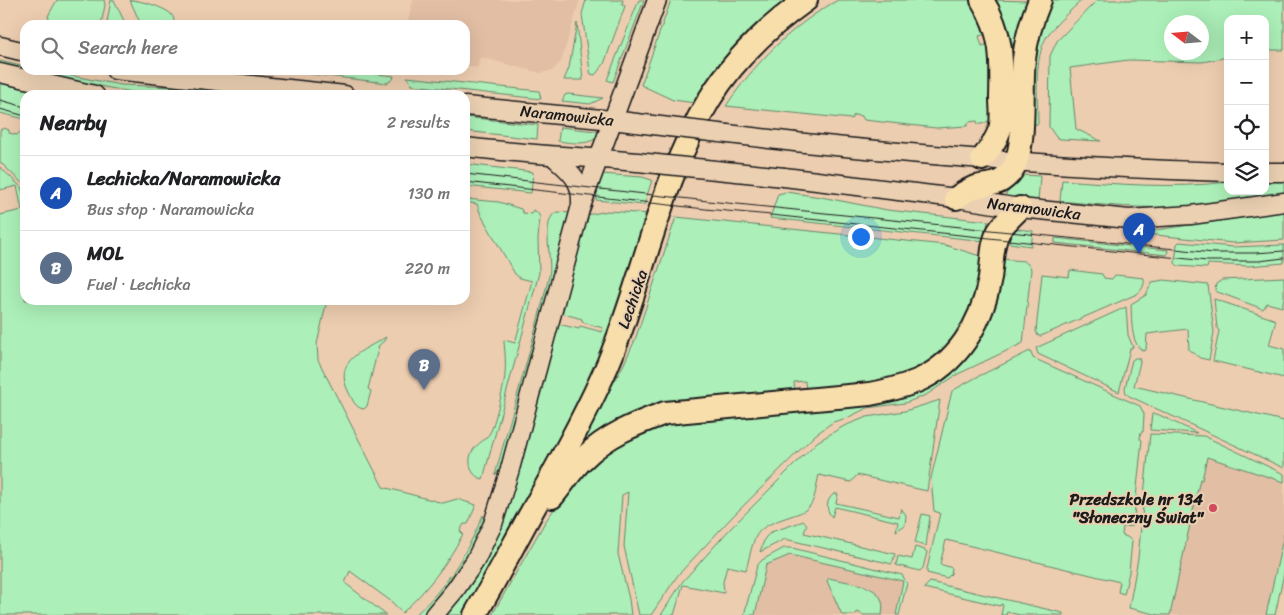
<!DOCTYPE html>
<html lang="en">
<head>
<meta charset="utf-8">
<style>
  :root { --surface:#fff; --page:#f2f2f2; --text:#202124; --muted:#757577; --line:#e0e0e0; --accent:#7c3aed }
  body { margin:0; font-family:Sriracha,sans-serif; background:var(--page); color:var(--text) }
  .controls { position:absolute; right:15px; top:15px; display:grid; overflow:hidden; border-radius:10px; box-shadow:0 5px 20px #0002 }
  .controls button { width:45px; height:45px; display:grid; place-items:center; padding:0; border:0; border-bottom:1px solid var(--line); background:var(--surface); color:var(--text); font:25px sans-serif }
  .compass { position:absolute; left:1164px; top:15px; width:45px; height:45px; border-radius:50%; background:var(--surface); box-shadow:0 5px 20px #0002; rotate:286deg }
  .you { position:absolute; left:860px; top:236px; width:18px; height:18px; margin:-12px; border:4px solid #fff; border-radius:50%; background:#1a73e8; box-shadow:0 0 0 8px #1a73e833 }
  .badge { display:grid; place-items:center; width:32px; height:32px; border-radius:50%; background:var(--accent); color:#fff; font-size:16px; font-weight:700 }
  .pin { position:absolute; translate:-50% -41px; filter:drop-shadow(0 1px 2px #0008) }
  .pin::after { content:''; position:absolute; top:26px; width:18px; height:15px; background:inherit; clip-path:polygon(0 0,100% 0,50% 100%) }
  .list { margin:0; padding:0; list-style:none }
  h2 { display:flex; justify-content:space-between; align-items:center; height:65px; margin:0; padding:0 20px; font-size:21px }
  h2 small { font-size:16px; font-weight:400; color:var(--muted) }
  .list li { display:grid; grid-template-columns:32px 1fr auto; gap:15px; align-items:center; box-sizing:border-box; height:75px; padding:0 20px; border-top:1px solid var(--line) }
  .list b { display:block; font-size:19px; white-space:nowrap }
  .list p { margin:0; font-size:16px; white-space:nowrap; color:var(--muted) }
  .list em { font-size:16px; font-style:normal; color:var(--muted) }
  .icon { flex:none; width:28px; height:28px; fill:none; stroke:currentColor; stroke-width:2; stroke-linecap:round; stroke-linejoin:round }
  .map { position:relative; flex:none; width:1284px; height:615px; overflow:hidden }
  .search { position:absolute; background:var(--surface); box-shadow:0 5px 20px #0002; left:20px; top:20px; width:450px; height:55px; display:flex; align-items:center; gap:12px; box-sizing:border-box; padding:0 18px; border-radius:15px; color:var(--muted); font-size:19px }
  .panel { position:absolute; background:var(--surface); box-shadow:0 5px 20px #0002; left:20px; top:90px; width:450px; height:215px; border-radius:15px }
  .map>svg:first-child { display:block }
</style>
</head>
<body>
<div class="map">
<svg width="1284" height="615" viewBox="0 0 1284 615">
  <rect width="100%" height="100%" fill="#edcdb0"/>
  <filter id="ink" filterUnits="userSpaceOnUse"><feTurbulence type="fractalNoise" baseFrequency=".02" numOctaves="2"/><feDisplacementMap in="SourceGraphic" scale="10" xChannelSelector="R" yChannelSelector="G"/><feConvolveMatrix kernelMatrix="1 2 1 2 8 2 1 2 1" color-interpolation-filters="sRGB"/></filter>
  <g filter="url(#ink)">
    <g fill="#e1bea4">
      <path d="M413 0H580L561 62 552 71 540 73 480 57 477 68 465 65 468 54 465 53V25H407Z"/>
      <path d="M1149 443 1214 459 1284 482V534L1266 615H1159L1129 608 1138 558Z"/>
      <path d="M790 555 903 581 896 615H755L766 564Z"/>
    </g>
    <g fill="#acefb8" stroke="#64866a" fill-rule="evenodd">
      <path d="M57 0H104L105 5 101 25H51L48 16Z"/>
      <path d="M111 0H114L126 25H111L107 22Z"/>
      <path d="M130 0C139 0 164 7 171 14 174 17 174 21 174 25H141Z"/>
      <path d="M586 0H623L622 4 625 6 604 64 595 75 591 74 590 71 582 14Z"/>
      <path d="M639 0H644L613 82 607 80Z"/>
      <path d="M671 0H790L696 103 673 100 641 85Z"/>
      <path d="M838 0H969L976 8 989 33 979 36 982 46 992 43 993 120C987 120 984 125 978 124L977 121 969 122 967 126 936 128 864 120 862 116 854 115 851 119 726 106C755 63 792 25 838 0Z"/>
      <path d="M993 0 1027 1 1018 29 1013 58H1010Z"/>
      <path d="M1051 0H1082C1070 11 1056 23 1047 36 1033 59 1038 98 1038 124H1033C1033 80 1033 41 1051 0Z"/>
      <path d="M1097 0H1284V50H1265V19H1228V57L1202 62 1128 60 1070 68 1076 129 1101 141 1060 139 1056 137 1049 127 1050 56 1057 41ZM1202 22V52H1172V22Z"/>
      <path d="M577 23 583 80H564L569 68Z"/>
      <path d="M0 61 25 67V70H40L121 85 179 87 257 95H149L82 83 0 64Z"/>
      <path d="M276 70H342L394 76 393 79 387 83Z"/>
      <path d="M407 77 539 91 541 99 412 85Z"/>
      <path d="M0 83 51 95H25V119L0 113Z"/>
      <path d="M568 94 603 98 590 104 562 101 565 95Z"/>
      <path d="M465 117 538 125 537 139 465 131Z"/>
      <path d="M560 127 595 131 599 132V136C588 146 572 143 558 141Z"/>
      <path d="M4 128 9 130V133L17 135 20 132 25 133V186L0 162V130Z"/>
      <path d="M465 164 533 172 531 193 465 186Z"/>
      <path d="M0 167 21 187 25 199V300H327L317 344 318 360 383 487 443 503 457 499 476 505 468 524H464L460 531 463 534C447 564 427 590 402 613L392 602 350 571 345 583 386 615H0V215L22 210 17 186 0 190Z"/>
      <path d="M601 174 642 177 652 180 644 205 596 200Z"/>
      <path d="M1021 175 1040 176 1038 201 1004 196 1017 183Z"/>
      <path d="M1265 179H1284V193C1253 198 1221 204 1189 206 1147 210 1102 205 1060 201L1062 180C1117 184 1173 189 1228 182V191H1265Z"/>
      <path d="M786 192 821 197 887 210 988 221 985 241 770 218 778 194Z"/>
      <path d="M465 199 499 202 521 209 523 213 531 214 533 210 537 212 540 217 538 239 539 273 483 479C473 477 469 468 470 458 472 444 486 442 491 431 495 421 505 384 505 374 506 363 505 353 504 342V340L515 343 532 281 520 278 515 274 481 215 477 204 465 202Z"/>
      <path d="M608 211 650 214 598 365 563 436 463 615H445C495 559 508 508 527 438 537 400 547 362 558 324L579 329 580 326 602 332 603 328 582 322V319L561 313 587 215Z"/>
      <path d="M1284 211V240L1233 243 1136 233Z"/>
      <path d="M557 212 571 213 502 467 495 475C513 409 533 343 549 276 553 262 540 218 557 212Z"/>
      <path d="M676 217 945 245 983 257 981 279 968 322 939 357 902 378 806 392 805 381 794 382 795 393 586 444 581 440 622 368 635 340Z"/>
      <path d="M1011 228 1033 231 1031 246 1009 243Z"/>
      <path d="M1055 238 1168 250 1167 255 1055 243Z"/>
      <path d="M1179 242 1233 247 1284 245V263L1249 266 1208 264 1207 268 1178 266 1175 263 1177 244Z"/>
      <path d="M1001 259 1024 261 1030 266 1031 270 1023 343 958 374 926 395 905 403 867 408 847 418 833 422 815 435 732 517 678 575 651 615H639L624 546 628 492 622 495 618 554 629 599 631 615H492L545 522 570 487 610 448 663 424 929 386Z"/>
      <path d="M1070 270 1102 274 1104 278 1112 279 1115 275 1144 278C1145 285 1142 290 1137 294L1041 336H1038L1036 331 1042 274 1069 277Z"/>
      <path d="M1284 277V298L1282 307 1267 303 1263 309 1215 291 1216 284 1222 280Z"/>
      <path d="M1164 280 1208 285 1214 332 1209 360 1200 358 1189 350 1188 329 1147 334 1146 350 1143 351C1130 343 1132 318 1131 304L1146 295 1152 282Z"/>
      <path d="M1214 299 1276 320 1269 345 1284 349V378L1213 361 1219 331 1217 328Z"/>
      <path d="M1126 307 1128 335 1133 347 1130 349 1119 392 1038 354 1036 348Z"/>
      <path d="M386 337 384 341 379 345 368 389 371 391 367 406 364 409C355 408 353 400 349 393 332 360 363 351 386 337Z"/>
      <path d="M1030 351 1033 358 1140 406 1144 414 1143 432H1141L1140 439 1142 440 1133 526 1123 527 1122 535 1127 537 1132 541 1129 572 1124 594 1118 592 1120 582 946 540 940 564 952 568 951 574 947 578 927 573V569L940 513 934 511 931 478 952 391 975 378Z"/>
      <path d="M1135 358H1139L1140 362 1134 386 1284 421V468L1129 396 1126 393 1125 388 1132 360Z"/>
      <path d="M940 400 927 491 857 475 851 482 819 475C816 485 816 499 809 507 804 512 797 514 791 516 752 529 756 532 746 570L727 566 723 582 724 593 683 585 674 615H661L683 581 730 529 817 442 844 426 867 417 905 411Z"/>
      <path d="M1152 414H1157L1197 433 1150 430Z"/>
      <path d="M1150 434 1204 436 1284 474V482L1207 457 1202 480 1200 479 1170 615H1159L1129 608 1138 558Z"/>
      <path d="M834 494H838L836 503 899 517 901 508 906 515 905 525 896 531 898 522 835 507 832 517C825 509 826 500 834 494Z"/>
      <path d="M922 514 930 516 926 546 915 543Z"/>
      <path d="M483 515C488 540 442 595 425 612L422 615H415C446 588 467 553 483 515Z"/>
      <path d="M804 521 807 525 804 533 895 554 892 564 785 539 760 552 765 538 771 532Z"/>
      <path d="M1284 534V573L1275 615H1266Z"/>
      <path d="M915 547 925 550 927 552 923 568 920 571 896 565 898 556 912 559Z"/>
      <path d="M784 548H792L902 575 907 583 899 615H896L903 581 790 555 766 565 755 615H744L757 566 762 560Z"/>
      <path d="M829 578C851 584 889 583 882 615H863L858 612 854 615H842L827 581Z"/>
      <path d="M930 582 1063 613V615H1020L1007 612 1006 615H1001L1003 605 1001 604 1000 606 924 588Z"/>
    </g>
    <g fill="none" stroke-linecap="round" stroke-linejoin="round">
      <g stroke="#1c1c1c" stroke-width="21">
        <g id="minor">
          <path d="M0 46 25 52"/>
          <path d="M115 70 345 95"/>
          <path d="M0 73 95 95"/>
          <path d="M465 106 612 120 669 127"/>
          <path d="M795 142C939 157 1083 168 1228 172"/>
          <path d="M465 147C529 155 593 157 657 164"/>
          <path d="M553 156C569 171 582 179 581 203"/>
          <path d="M1265 172H1284"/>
          <path d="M784 177 956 198 1020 208 1129 219 1191 215 1284 202"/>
          <path d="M434 615 455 590 475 561 493 524 510 469 580 209 657 0"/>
        </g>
      </g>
      <g stroke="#1c1c1c" stroke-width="26">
        <g id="major">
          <path d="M982 0C1003 34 1002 59 1001 98 1001 108 1003 120 1000 129 996 141 990 149 982 159"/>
          <path d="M956 198C962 194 969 189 976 187 990 183 996 187 1008 175 1029 155 1020 88 1024 59 1026 39 1032 19 1040 0"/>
          <path d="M552 497C563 484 572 469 584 458 607 435 635 424 665 413L870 394C886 391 902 387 917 381 957 364 981 324 989 283 993 266 990 246 999 231 1004 223 1013 215 1020 208"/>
          <path d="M475 615C496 579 515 542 535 506 561 460 587 413 608 364 644 278 660 181 709 100 733 60 768 27 806 0"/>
        </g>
      </g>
      <use href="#minor" stroke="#ebd0b2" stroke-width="18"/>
      <use href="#major" stroke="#f8deab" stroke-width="22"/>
      <g stroke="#1c1c1c" stroke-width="1">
        <path d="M0 100 25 107"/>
        <path d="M0 109 25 116"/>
        <path d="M465 174 708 201 1214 253H1255L1284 251"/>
        <path d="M465 182 705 209 771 215 1207 261H1259L1284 258"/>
      </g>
      <g stroke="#1c1c1c" stroke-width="21" stroke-linecap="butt">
        <g id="minor-bridge">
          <path d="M669 127 795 142"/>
          <path d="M657 164 784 177"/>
        </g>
      </g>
      <use href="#minor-bridge" stroke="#ebd0b2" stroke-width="18"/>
    </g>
  </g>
  <circle fill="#d1495b" stroke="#ebd0b2" stroke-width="2" cx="1213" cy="508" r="5"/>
  <g text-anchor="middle" stroke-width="4" stroke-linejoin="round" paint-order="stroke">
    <g font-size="16" fill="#1c1c1c" stroke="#ebd0b2">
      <text transform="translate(567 115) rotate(6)" y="6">Naramowicka</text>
      <text transform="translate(1034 208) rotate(7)" y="6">Naramowicka</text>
      <text transform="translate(632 299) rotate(-71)" y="6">Lechicka</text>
    </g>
    <g font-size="16" font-weight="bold" fill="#1c1c1c" stroke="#ebd0b2" text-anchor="end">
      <text x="1203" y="505">Przedszkole nr 134<tspan x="1203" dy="18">"Słoneczny Świat"</tspan></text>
    </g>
  </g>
</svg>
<div class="controls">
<button>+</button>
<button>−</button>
<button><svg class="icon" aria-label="locate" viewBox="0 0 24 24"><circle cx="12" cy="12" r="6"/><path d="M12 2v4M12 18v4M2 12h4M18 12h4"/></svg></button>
<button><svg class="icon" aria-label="layers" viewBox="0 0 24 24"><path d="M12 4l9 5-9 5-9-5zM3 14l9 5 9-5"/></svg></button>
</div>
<svg class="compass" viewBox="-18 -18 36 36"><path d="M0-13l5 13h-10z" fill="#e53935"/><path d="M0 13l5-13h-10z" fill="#757577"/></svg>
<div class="you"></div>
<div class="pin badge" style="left:1139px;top:254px;background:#1a4fb4">A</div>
<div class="pin badge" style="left:424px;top:390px;background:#5c6f8a">B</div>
<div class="search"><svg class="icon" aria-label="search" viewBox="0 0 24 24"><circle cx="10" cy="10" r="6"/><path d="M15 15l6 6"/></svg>Search here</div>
<section class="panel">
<h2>Nearby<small>2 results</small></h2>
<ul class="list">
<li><span class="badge" style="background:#1a4fb4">A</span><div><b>Lechicka/Naramowicka</b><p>Bus stop · Naramowicka</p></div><em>130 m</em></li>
<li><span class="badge" style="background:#5c6f8a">B</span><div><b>MOL</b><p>Fuel · Lechicka</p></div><em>220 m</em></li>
</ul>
</section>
</div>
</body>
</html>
